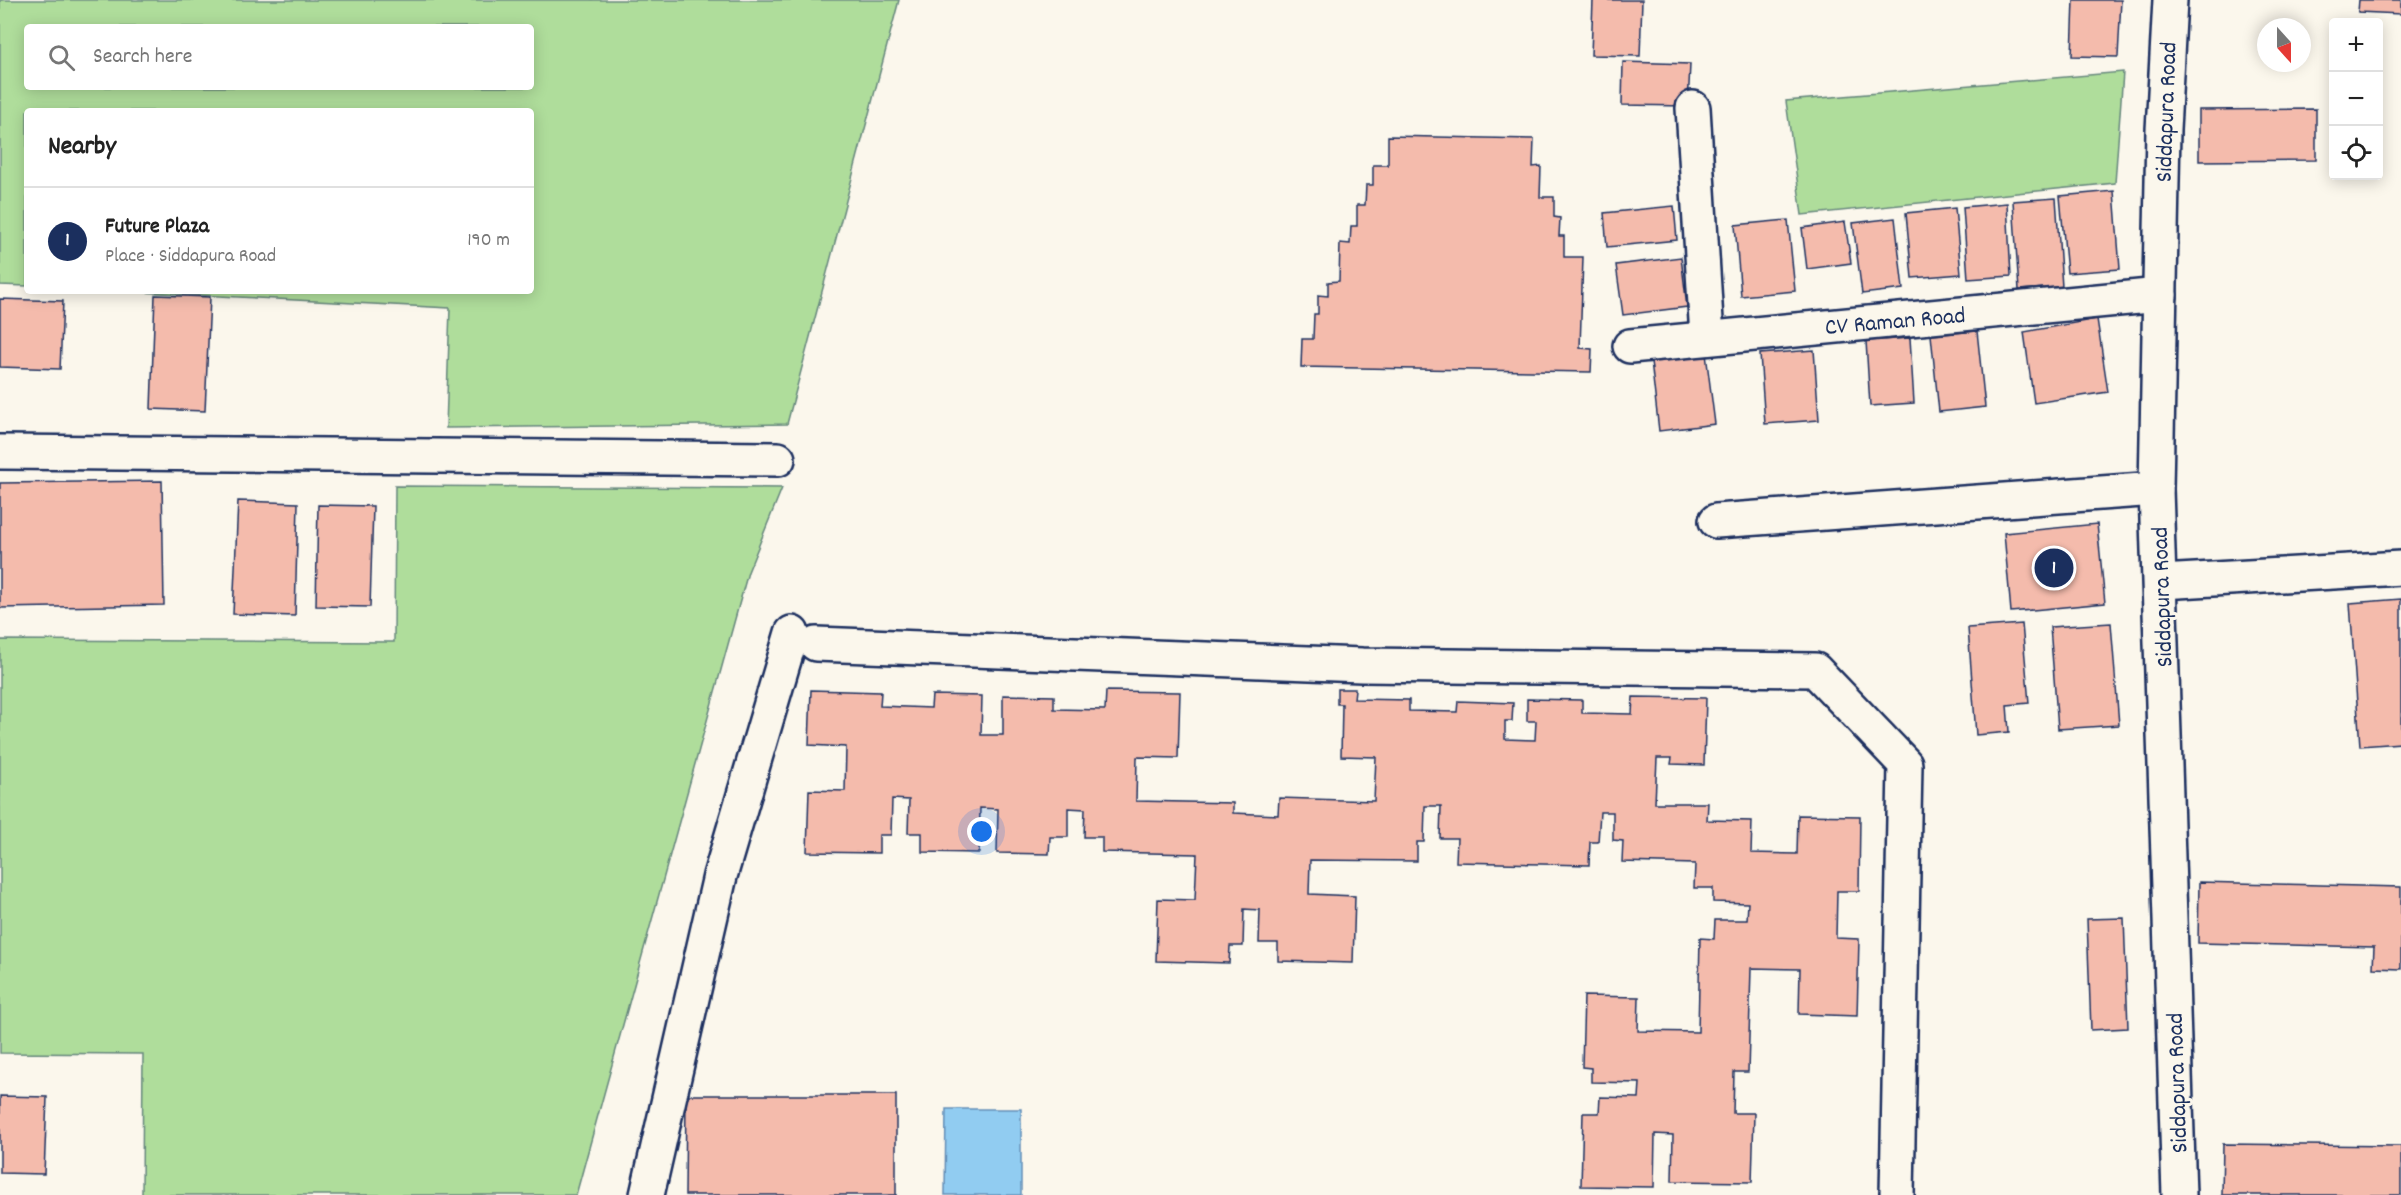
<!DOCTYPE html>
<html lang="en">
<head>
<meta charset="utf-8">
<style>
  :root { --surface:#fff; --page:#f2f2f2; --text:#222; --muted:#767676; --line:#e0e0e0; --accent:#1b2f5e }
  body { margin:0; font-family:Dekko,sans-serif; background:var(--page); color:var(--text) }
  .controls { position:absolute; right:18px; top:18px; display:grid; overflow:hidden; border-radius:6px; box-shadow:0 3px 15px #0003 }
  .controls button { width:54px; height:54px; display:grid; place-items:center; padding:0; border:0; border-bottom:2px solid var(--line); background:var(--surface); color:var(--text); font:30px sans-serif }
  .compass { position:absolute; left:2257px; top:18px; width:54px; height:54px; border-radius:50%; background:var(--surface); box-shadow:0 3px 15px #0003; rotate:159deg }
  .you { position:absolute; left:982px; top:832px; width:21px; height:21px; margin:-15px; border:4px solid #fff; border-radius:50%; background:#1a73e8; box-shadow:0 0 0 9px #1a73e833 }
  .badge { display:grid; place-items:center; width:39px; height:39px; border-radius:50%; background:var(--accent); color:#fff; font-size:20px; font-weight:700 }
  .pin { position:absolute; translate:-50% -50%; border:3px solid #fff; box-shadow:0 2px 6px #0006 }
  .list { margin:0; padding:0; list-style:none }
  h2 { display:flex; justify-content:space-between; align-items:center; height:78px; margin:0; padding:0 24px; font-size:26px }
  h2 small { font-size:20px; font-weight:400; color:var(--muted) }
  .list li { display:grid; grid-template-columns:39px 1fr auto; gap:18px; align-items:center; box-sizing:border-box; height:108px; padding:0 24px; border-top:2px solid var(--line) }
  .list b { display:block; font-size:22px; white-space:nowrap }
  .list p { margin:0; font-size:20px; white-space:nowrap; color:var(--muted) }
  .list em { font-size:20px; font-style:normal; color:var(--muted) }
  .icon { flex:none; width:33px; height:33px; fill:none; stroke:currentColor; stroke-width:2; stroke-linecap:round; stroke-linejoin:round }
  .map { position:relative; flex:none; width:2401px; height:1195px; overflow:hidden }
  .search { position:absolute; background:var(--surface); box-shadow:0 3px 15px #0003; left:24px; top:24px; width:510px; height:66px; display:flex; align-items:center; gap:15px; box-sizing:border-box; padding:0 21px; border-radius:6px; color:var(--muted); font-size:22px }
  .panel { position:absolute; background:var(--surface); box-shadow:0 3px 15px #0003; left:24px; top:108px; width:510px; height:186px; border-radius:6px }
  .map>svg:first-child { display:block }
</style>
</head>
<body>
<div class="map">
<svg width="2401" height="1195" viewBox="0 0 2401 1195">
  <rect width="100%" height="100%" fill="#fbf7ec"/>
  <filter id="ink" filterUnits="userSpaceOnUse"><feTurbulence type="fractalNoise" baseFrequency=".0167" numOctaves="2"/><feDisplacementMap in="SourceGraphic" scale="12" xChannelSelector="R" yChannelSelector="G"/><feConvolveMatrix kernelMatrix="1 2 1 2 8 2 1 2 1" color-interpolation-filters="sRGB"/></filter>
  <g filter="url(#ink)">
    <g fill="#afdd9b" stroke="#65867c" stroke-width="1.5" fill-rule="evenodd">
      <path d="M0 0H899L787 424 446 428 450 308 121 291H531V111H27V286L0 285ZM27 27H531V87H27Z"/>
      <path d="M2123 72 2115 183 1802 215 1786 101Z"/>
      <path d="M395 486 782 488 748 572 576 1195H142L143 1054 0 1053V640L394 642Z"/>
    </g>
    <path fill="#91ccf1" stroke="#628db6" stroke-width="1.5" d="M946 1109H1021V1195H945Z"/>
    <g fill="#f4bbac" stroke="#1b2f5e" stroke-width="1.5">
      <path d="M1593 0H1642L1640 56 1591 55Z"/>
      <path d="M2074 0H2121L2118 57 2072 56Z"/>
      <path d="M2359 0H2401V14L2358 12Z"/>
      <path d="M1623 62 1690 64 1688 106 1622 105Z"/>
      <path d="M2316 109V160L2199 161V110Z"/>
      <path d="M1388 136 1534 139 1533 167 1541 166 1540 197H1554V217L1560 218 1559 236H1564V257H1583L1580 348 1592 349 1591 372 1301 367 1302 339H1313L1314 314H1318V295L1328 296V282L1339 281 1340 243 1350 244 1351 226H1357V205H1365L1366 185H1373V165H1388Z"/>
      <path d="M2114 191 2120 269 2067 273 2060 196Z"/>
      <path d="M2056 198 2062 287 2019 290 2013 201Z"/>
      <path d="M2007 203 2011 276 1968 279 1963 207Z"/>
      <path d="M1674 206 1677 240 1607 247 1604 213Z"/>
      <path d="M1955 208 1961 274 1912 278 1906 213Z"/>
      <path d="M1895 218 1903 289 1862 294 1853 223Z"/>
      <path d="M1788 220 1795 291 1741 296 1735 225Z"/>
      <path d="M1845 222 1851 263 1807 269 1802 228Z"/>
      <path d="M1681 257 1687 307 1623 315 1616 265Z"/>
      <path d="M155 295 210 297 205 411 151 409Z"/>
      <path d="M0 299 63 301 60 369 0 367Z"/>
      <path d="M2097 319 2108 392 2034 403 2024 332Z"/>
      <path d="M1977 331 1985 407 1939 412 1931 335Z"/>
      <path d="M1910 338 1914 403 1870 406 1866 341Z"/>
      <path d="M1814 350 1819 420 1765 424 1760 354Z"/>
      <path d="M1706 354 1715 424 1659 431 1651 361Z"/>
      <path d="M162 481 164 605 0 608V483Z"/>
      <path d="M238 501 298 503 295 616 233 614Z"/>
      <path d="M318 505 373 506 370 607 316 606Z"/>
      <path d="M2097 524 2105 603 2011 612 2004 533Z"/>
      <path d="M2401 599V743L2360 746 2350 603Z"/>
      <path d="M2111 623 2119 725 2058 729 2050 627Z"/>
      <path d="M2022 624 2029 703 2007 705 2009 732 1976 735 1968 628Z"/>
      <path d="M1337 689H1355L1354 699 1409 700V711L1457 712 1458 701 1513 703 1512 721H1505V739L1535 740 1536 721H1527V699L1582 700V713L1632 714 1633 697 1706 698 1704 765 1671 764 1672 758H1657L1655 803H1708L1707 820 1752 821 1751 853 1797 854 1798 815 1860 816 1859 891H1837L1836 938 1859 939 1857 1016 1799 1014 1800 969 1751 968 1748 1072H1734L1733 1113H1754L1752 1182 1672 1181 1673 1135 1655 1134 1654 1187 1581 1186 1583 1113H1599L1600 1097 1639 1098 1640 1083 1591 1082V1068L1582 1067 1584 996 1639 997 1638 1031 1698 1032 1700 938 1714 939 1715 920H1747L1748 903 1713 902V888H1694L1695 864 1622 862 1623 841 1613 840V812H1600L1598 842H1590L1589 865 1456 862 1457 838H1440L1441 806H1425L1424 842H1417V861L1310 860 1309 894 1355 896 1353 963 1278 961V943H1259L1260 910 1244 909 1243 946H1230L1229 963 1156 961 1158 899 1195 900 1197 854 1102 852V837H1084L1085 809 1068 808V837H1050L1049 854 997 853 998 809 980 808 979 853 922 852V833H908L909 800 892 799 891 835H879V853L807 852 809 790 845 791 846 747 809 745 811 690 881 692 880 706 931 708 932 695 982 696 981 735H1003V695L1054 696V709L1105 710 1106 691 1180 692 1178 758 1137 757 1136 801 1233 803V813L1278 815 1279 798 1374 801 1376 757 1341 756 1342 704H1337Z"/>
      <path d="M2199 882 2401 887V969L2373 968 2374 947 2198 943Z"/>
      <path d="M2124 918 2128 1028 2091 1030 2087 919Z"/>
      <path d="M686 1095H896V1195H685Z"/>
      <path d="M0 1096 47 1097 44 1174 0 1173Z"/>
      <path d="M2223 1144 2401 1146V1195H2222Z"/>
    </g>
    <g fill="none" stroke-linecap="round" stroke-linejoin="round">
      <g stroke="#1b2f5e" stroke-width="38">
        <g id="minor">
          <path d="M2170 0 2163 130 2156 489 2179 1195"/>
          <path d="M1693 108 1707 337"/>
          <path d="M1630 346 2160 295"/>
          <path d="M0 452 778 459"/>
          <path d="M1716 521 2156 489"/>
          <path d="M2161 582 2401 568"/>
          <path d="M816 644 1362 665 1815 670 1905 764 1897 1195"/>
          <path d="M647 1195 720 876 792 633"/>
        </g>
      </g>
      <use href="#minor" stroke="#fbf7ec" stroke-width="33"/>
    </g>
  </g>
  <g text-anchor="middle" stroke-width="6" stroke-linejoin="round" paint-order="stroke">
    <g font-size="24" fill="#1b2f5e" stroke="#fbf7ec">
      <text transform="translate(2165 112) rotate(-88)" y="8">Siddapura Road</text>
      <text transform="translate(1895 320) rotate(-5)" y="8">CV Raman Road</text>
      <text transform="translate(2161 597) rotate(-92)" y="8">Siddapura Road</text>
      <text transform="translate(2176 1083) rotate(-92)" y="8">Siddapura Road</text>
    </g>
  </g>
</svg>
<div class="controls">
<button>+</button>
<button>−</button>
<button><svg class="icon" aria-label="locate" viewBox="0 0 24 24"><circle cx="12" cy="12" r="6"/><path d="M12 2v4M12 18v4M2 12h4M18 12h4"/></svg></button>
</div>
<svg class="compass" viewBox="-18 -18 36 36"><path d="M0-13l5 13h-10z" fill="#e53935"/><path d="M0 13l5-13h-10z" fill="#767676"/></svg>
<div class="you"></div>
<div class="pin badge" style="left:2054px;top:568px">1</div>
<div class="search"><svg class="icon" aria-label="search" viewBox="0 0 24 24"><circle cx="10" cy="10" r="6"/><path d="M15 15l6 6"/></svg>Search here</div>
<section class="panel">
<h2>Nearby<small></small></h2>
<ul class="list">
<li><span class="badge">1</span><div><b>Future Plaza</b><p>Place · Siddapura Road</p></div><em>190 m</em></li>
</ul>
</section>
</div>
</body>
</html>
